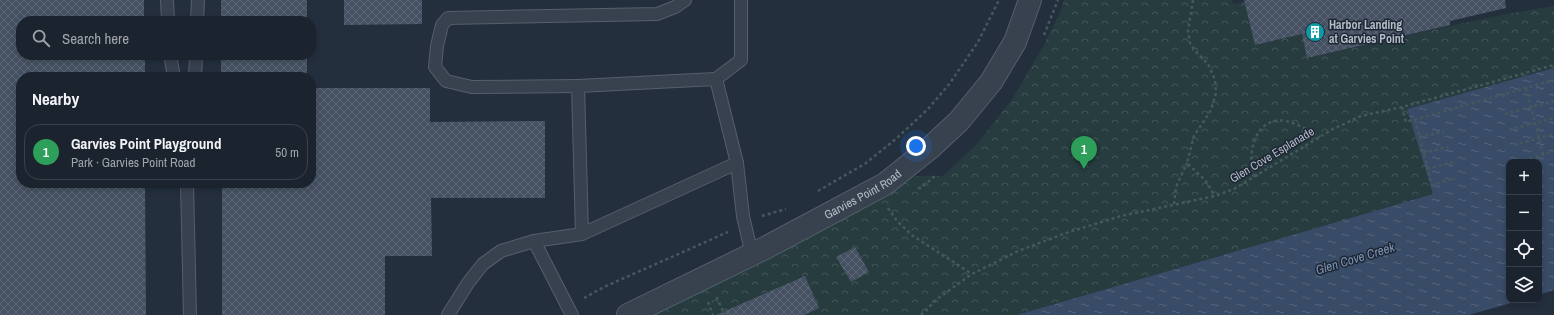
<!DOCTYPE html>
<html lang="en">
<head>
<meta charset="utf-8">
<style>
  :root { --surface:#1b232e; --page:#282f3a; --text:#f1f3f6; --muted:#a0a4aa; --line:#39404a; --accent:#0b8043 }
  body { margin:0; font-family:"Archivo Narrow",sans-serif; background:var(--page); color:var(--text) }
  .controls { position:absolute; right:12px; bottom:12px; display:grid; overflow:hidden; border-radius:8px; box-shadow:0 2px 6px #0003 }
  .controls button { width:36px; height:36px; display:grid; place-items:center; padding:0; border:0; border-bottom:1px solid var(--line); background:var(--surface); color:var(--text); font:20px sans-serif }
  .you { position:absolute; left:916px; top:146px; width:14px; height:14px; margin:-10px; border:3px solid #fff; border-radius:50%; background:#1a73e8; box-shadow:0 0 0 6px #1a73e833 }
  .badge { display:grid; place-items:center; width:26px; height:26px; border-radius:50%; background:var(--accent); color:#fff; font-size:13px; font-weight:700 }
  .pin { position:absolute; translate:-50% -33px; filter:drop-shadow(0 1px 2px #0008) }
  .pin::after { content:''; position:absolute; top:21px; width:14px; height:12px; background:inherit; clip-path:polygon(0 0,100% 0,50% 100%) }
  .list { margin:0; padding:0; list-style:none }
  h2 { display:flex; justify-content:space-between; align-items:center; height:52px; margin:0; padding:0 16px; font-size:17px }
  h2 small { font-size:13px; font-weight:400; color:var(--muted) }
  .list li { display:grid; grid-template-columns:26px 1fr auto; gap:12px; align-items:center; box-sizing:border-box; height:56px; margin:0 8px 8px; padding:0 8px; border:1px solid var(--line); border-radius:16px }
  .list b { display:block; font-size:15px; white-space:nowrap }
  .list p { margin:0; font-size:13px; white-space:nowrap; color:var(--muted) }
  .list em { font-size:13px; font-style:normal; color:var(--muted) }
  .icon { flex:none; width:22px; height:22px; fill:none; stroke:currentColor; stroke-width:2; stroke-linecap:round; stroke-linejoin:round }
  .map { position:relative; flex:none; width:1554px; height:315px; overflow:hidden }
  .search { position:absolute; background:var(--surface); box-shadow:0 2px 6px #0003; left:16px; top:16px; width:300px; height:44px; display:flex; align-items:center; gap:10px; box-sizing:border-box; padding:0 14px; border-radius:16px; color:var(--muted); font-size:15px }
  .panel { position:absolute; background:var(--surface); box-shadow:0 2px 6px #0003; left:16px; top:72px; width:300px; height:116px; border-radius:16px }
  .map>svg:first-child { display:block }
</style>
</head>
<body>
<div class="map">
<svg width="1554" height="315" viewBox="0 0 1554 315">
  <defs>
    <pattern id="forest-crowns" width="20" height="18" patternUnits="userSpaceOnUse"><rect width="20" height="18" fill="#263c3f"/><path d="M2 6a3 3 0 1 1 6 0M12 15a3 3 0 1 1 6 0" fill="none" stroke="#435659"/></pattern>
    <pattern id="water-ripples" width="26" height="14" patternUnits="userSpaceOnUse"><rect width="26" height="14" fill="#394c67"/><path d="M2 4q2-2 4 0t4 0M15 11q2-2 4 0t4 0" fill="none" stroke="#53647b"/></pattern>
    <pattern id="building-cross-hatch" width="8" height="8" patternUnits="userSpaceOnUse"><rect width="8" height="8" fill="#455162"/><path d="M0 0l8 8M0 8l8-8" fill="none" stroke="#5d6877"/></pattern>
  </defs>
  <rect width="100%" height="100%" fill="#242f3e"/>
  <path fill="url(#forest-crowns)" d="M1064 0H1232L1234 4 1245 2 1255 45 1302 34 1308 58C1389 40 1471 19 1554 6V68L1407 109 1433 194 1017 315H635L910 176H943L978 143 1013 98 1044 45 1062 8Z"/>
  <path fill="url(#water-ripples)" d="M1554 68V290L1539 295V162H1509V300H1521L1469 315H1017L1433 194 1407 109Z"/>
  <g fill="url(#building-cross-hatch)">
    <path d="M0 0H144V21H21V55H145V77H21V183H145L146 315H0Z"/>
    <rect x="221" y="0" width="86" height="21"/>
    <path d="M344 0H422V24L344 25Z"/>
    <path d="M1244 0H1505L1506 8 1450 21V25L1307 58 1302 34 1255 45Z"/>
    <rect x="221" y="55" width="86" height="22"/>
    <path d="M311 88H430V122L545 121V198H431L432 256H385V315H222V183H311Z"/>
    <path d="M855 247 869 272 851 282 836 257Z"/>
    <path d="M805 276 819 308 804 315H716Z"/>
  </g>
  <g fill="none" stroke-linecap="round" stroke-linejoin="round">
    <g stroke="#565f6c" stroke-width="14">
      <g id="service">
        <path d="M167 0 168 21"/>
        <path d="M197 21 198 0"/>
        <path d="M170 55 174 77"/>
        <path d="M195 77 196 55"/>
        <path d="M716 79 741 60V0"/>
        <path d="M578 86 472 87 446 81 435 67 437 46 442 25 448 18 657 14 675 7 685 0"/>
        <path d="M187 183 190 315"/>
        <path d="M582 234 578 86 716 79 737 163 743 216 752 255"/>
        <path d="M534 241 572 315"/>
        <path d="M448 315 468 283 483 264 501 251 534 241 582 234 737 163"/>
      </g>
    </g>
    <g stroke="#565f6c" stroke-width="24">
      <g id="minor">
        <path id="s1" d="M628 315 767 247 885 184 930 148 959 121 991 82 1015 42 1030 0"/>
      </g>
    </g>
    <g stroke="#44595c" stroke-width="2.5" stroke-dasharray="3 3" stroke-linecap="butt">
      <path d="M1193 0 1188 31 1190 43 1195 51 1208 64 1215 80 1216 93 1211 110 1194 136 1187 163 1205 180 1215 196"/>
      <path d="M1044 35 1058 0"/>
      <path d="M1526 88 1543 154"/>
      <path d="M1402 107 1406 122 1554 80"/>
      <path d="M1505 114 1554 101"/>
      <path d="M1415 120 1432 185 1455 178"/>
      <path d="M1509 130 1554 118"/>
      <path d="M1419 137 1444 132"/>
      <path d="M1514 145 1554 134"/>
      <path d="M1423 153 1448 147"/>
      <path d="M1518 162 1554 151"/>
      <path d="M1427 169 1453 162"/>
      <path d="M1255 177C1253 171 1251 165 1251 159 1252 138 1262 117 1286 121 1298 124 1309 130 1320 137"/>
      <path d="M918 188H921L936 175"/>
      <path d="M818 191 866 163 897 138 928 109 950 83 978 42 999 0"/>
      <path d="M1174 204 1176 187 1187 163"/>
      <path d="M888 208 897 221 913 236 972 274"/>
      <path d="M762 216 786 209"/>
      <path d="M584 298 604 287 728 232"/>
      <path d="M718 298H717L725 315"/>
      <path d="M708 302 713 315"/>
      <path d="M921 315 937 299 972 274 1018 251 1069 232 1121 216 1215 196 1234 189 1333 129 1361 116 1402 107 1554 65"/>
    </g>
    <use href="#service" stroke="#38414e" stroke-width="12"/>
    <use href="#minor" stroke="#38414e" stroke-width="22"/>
  </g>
  <defs>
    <g id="building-disc" transform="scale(1)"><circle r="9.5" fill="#0f9aa8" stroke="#1d2633"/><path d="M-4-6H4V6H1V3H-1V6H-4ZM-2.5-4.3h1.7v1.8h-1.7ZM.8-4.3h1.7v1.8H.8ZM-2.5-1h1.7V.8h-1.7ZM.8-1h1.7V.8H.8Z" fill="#fff"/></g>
  </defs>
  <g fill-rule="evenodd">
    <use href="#building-disc" x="1315" y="32"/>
  </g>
  <g text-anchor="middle" stroke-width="3" stroke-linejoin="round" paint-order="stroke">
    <g font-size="12" font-weight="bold" fill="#b4bcc9" stroke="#1d2633" text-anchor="start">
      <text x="1329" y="29">Harbor Landing<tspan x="1329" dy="14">at Garvies Point</tspan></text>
    </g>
    <g font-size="12" fill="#b4bcc9" stroke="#1d2633">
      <text transform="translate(1272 155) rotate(-31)" y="4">Glen Cove Esplanade</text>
      <text dy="4" stroke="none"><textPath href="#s1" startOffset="264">Garvies Point Road</textPath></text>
    </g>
    <g font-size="13" font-style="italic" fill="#7c92b1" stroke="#1d2633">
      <text transform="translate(1355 258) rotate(-17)" y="5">Glen Cove Creek</text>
    </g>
  </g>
</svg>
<div class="controls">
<button>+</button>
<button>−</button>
<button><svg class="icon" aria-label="locate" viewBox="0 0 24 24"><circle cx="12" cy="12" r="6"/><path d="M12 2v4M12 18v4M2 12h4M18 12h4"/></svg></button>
<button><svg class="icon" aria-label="layers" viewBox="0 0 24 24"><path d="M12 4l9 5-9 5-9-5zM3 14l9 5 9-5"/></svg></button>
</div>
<div class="you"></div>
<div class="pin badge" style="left:1084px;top:169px;background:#2e9e5b">1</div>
<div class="search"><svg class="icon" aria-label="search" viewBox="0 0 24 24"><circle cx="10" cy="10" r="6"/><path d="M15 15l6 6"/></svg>Search here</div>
<section class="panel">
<h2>Nearby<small></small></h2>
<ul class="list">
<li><span class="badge" style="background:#2e9e5b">1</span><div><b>Garvies Point Playground</b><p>Park · Garvies Point Road</p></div><em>50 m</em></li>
</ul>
</section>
</div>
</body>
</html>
